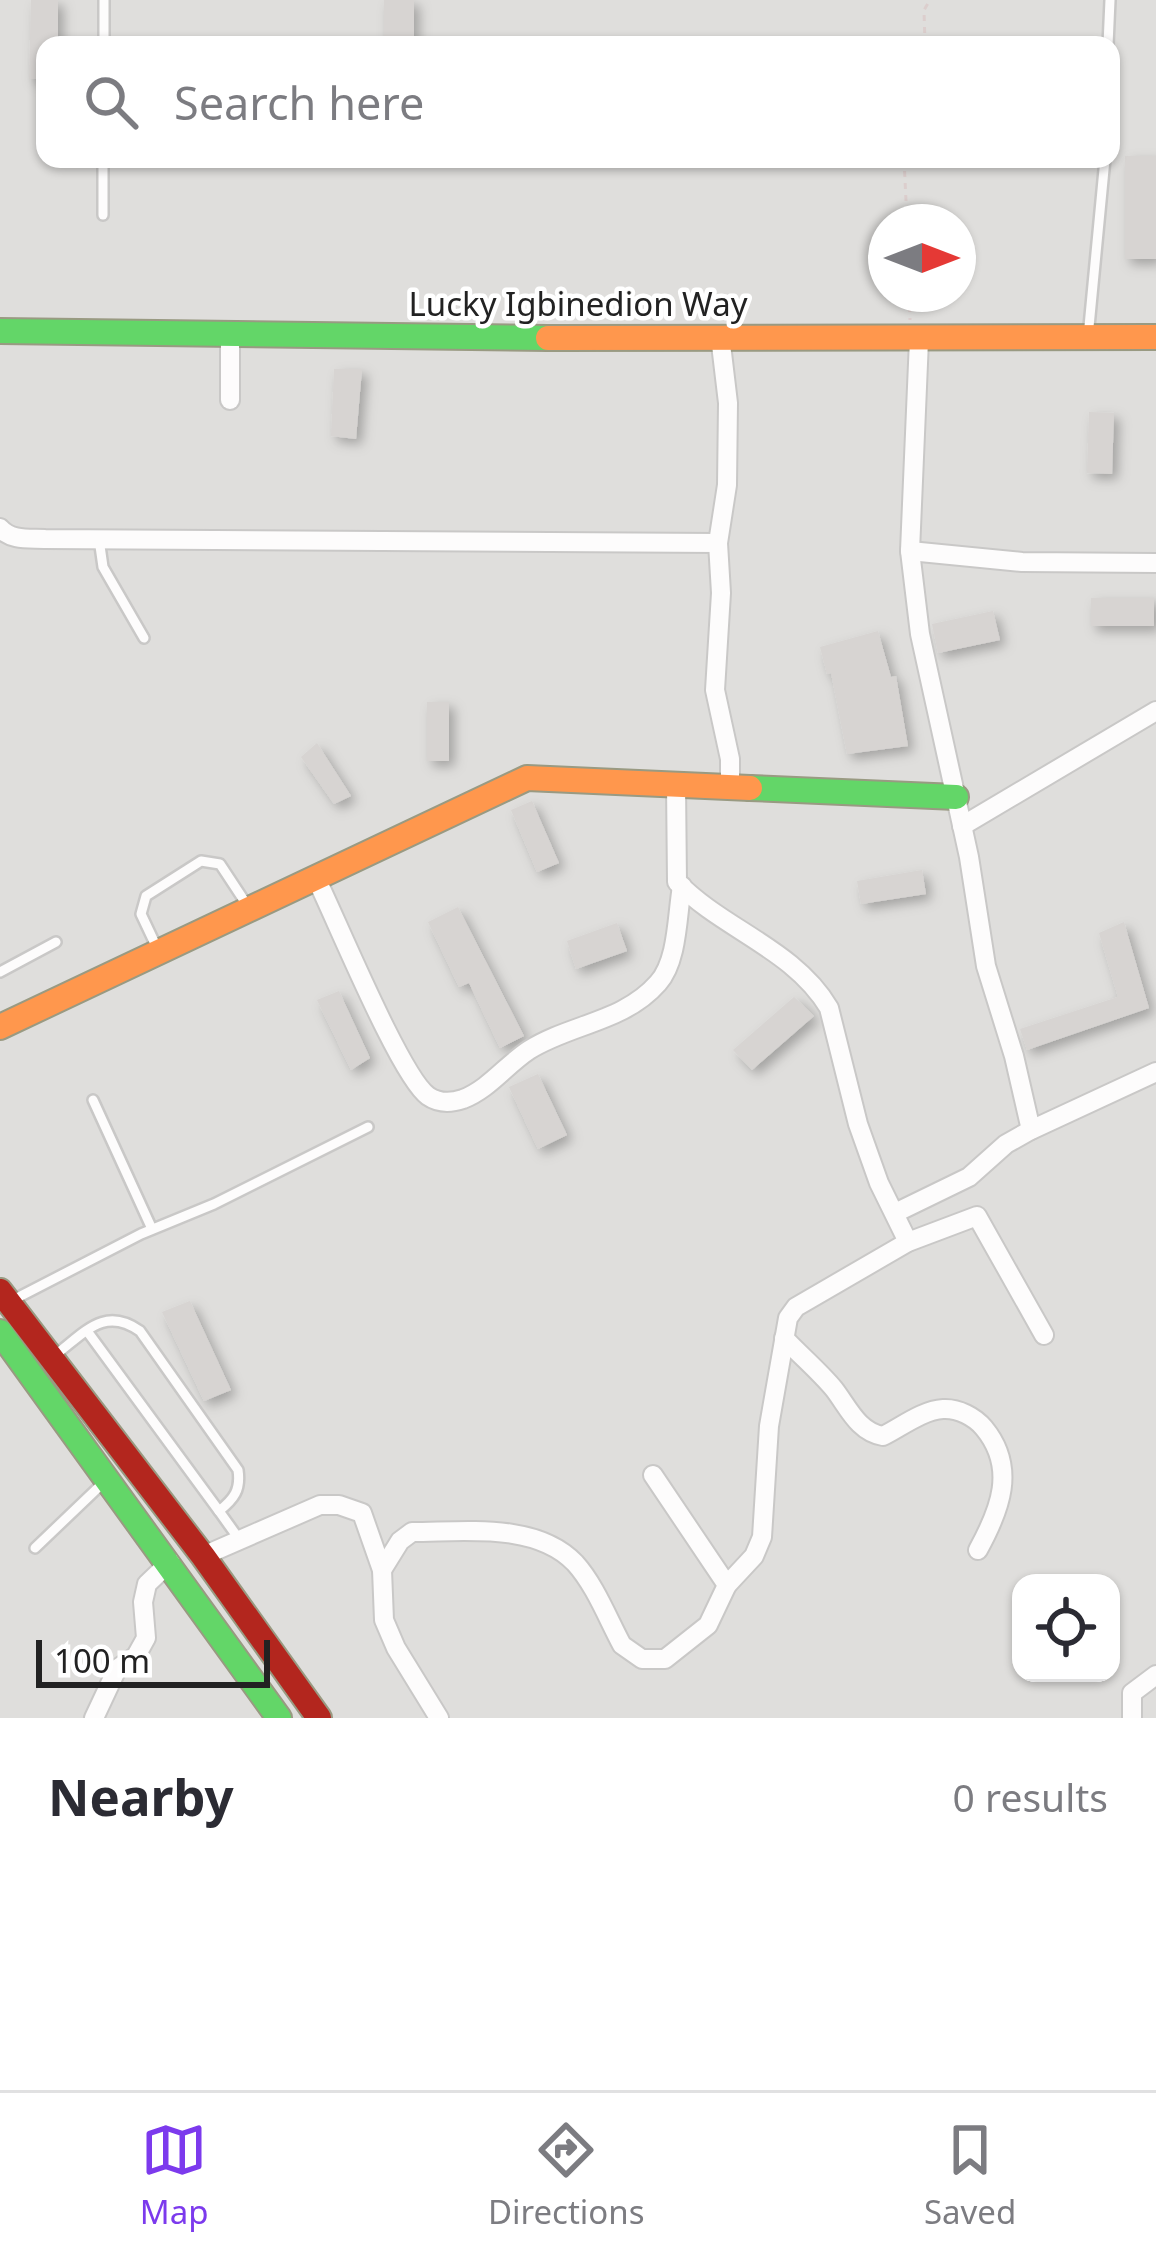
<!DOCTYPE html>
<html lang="en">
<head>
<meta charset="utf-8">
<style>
  :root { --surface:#fff; --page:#f2f2f3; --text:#2b2b33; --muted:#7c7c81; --line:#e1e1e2; --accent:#7c3aed }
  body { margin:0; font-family:"Noto Sans",sans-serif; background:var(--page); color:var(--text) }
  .controls { position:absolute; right:36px; bottom:36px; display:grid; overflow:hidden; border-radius:24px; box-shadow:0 3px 9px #0004 }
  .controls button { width:108px; height:108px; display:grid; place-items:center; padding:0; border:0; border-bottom:3px solid var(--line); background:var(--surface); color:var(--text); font:60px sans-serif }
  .compass { position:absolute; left:868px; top:204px; width:108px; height:108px; border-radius:50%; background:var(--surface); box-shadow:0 3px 9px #0004; rotate:90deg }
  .scale { position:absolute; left:36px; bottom:30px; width:234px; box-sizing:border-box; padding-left:12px; border:6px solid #222; border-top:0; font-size:33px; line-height:42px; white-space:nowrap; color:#222; -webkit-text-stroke:9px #fff; paint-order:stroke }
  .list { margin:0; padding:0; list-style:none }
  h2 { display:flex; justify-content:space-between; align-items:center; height:156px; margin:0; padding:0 48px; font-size:51px }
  h2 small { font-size:39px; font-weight:400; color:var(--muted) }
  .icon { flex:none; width:66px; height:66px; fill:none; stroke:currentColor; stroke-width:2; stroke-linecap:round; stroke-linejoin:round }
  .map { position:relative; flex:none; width:1156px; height:1718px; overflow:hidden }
  .search { position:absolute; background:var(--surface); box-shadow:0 3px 9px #0004; left:36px; right:36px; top:36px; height:132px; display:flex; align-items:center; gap:30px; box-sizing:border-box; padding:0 42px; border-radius:24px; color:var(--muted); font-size:45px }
  .sheet { height:372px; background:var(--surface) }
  nav { display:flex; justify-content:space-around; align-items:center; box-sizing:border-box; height:168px; border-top:3px solid var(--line); background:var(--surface); font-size:33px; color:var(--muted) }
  nav a { display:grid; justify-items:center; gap:6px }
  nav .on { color:var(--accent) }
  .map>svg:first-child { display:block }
</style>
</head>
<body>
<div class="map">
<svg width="1156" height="1718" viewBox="0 0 1156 1718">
  <defs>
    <filter id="shadow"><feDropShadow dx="5.5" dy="5.5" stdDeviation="6" flood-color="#0004"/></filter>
  </defs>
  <rect width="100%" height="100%" fill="#f0eeeb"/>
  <path fill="#dfdedc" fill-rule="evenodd" d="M0 0H1156V1718H0ZM45 45H1111V159H45ZM886 222H958V294H886ZM1021 1583H1111V1673H1021Z"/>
  <g fill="#d7d4d2" filter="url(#shadow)">
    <path d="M31 0H58V45H45V79H29Z"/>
    <rect x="384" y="0" width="30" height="45"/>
    <rect x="1125" y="156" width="31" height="103"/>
    <path d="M334 369H362L356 439 331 436Z"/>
    <path d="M1089 412 1114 413 1112 474 1087 473Z"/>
    <rect x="1091" y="598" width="63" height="28"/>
    <path d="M993 611 1000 640 938 653 932 624Z"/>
    <path d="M878 631 891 677 896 676 908 746 847 754 831 673 827 674 820 647Z"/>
    <rect x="427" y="702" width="22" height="59"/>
    <path d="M317 743 351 796 334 804 301 757Z"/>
    <path d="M532 801 559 863 537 872 511 810Z"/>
    <path d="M922 870 926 894 861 904 857 881Z"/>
    <path d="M458 907 524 1036 500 1048 469 983 459 987 428 922Z"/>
    <path d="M1124 922 1149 1008 1027 1050 1020 1029 1118 997 1099 933Z"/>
    <path d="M617 923 627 951 576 969 567 941Z"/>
    <path d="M339 991 370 1058 351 1070 317 1000Z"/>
    <path d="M794 997 814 1016 752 1070 733 1050Z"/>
    <path d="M538 1074 567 1135 538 1149 509 1087Z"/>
    <path d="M190 1301 231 1390 204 1401 162 1312Z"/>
  </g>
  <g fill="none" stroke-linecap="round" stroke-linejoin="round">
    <g stroke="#c9c8c7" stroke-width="14">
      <g id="lane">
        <path d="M104 45V0"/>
        <path d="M1108 45 1110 0"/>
        <path d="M1111 89V98"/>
        <path d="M103 215V159"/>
        <path d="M1088 337 1105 159"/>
        <path d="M99 539 103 567 144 638"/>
        <path d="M158 950 141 914 146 896 201 861 220 864 249 908"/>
        <path d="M0 972 56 942"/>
        <path d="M93 1100 152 1229"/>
        <path d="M13 1300 141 1234 214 1204 368 1127"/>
        <path d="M87 1331 219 1511"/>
        <path d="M59 1352C87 1330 106 1307 140 1331L238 1470C241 1490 234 1499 219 1511L239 1539"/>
        <path d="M35 1548 103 1483"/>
      </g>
    </g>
    <g stroke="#c9c8c7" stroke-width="22">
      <g id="street">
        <path d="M230 334V400"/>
        <path d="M720 336 728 403 727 485 718 543 721 593 715 690 730 759V788"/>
        <path d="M919 340 910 551 920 634 969 857 986 966 1014 1056 1031 1130"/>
        <path d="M0 528C11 541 30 538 45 539L718 543"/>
        <path d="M910 551 1022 562 1156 563"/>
        <path d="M676 785 677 882C722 929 794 949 829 1008L858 1124 879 1183 908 1242"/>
        <path d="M962 826 1156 711"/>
        <path d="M315 876C335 916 400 1076 428 1096 438 1103 451 1103 463 1099 489 1089 506 1065 529 1050 570 1024 624 1022 658 983 678 961 677 915 682 886"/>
        <path d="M895 1213 969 1177 1006 1144 1031 1130 1156 1072"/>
        <path d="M784 1338C800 1355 819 1371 834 1389 848 1407 858 1432 883 1436 901 1427 923 1410 943 1409 958 1408 975 1417 984 1428 1017 1468 1000 1510 978 1550"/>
        <path d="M203 1556 320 1505H339L362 1513 382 1570 384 1620 396 1648 439 1718"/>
        <path d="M382 1570 400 1541 412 1532C464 1532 536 1522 575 1563 595 1585 608 1619 622 1645L642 1659H665L708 1625 727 1585 653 1475"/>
        <path d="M727 1585 754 1556 762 1537 769 1426 788 1318 796 1307 908 1242 977 1216 1044 1335"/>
        <path d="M94 1718 117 1669 136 1656 146 1638 143 1602 147 1584 170 1562"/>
        <path d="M1132 1718V1693L1156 1675"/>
      </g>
    </g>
    <g stroke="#999a82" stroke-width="28">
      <g id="fast">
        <path d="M0 331 548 338"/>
        <path d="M750 788 956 797"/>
        <path d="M0 1332 279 1718"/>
      </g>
    </g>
    <g stroke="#999a82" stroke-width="28">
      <g id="slow">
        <path d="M548 338 1156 337"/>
        <path d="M0 1027 527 778 750 788"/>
      </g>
    </g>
    <g stroke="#999a82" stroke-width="28">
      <path id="jam" d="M0 1291 203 1556 319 1718"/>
    </g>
    <g stroke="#dccecd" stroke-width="3" stroke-dasharray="6 6" stroke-linecap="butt">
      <path d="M925 45 924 10 930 0"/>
      <path d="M904 159 907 222"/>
      <path d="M909 294 910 320"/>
    </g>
    <use href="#lane" stroke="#fdfcfc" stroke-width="9"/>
    <use href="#street" stroke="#fdfcfc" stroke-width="18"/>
    <use href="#fast" stroke="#63d668" stroke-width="24"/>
    <use href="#slow" stroke="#ff974d" stroke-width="24"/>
    <use href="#jam" stroke="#b3261e" stroke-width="24"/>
  </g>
  <g text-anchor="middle" stroke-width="9" stroke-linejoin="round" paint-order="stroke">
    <g font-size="33" fill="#222" stroke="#fff">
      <text x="578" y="316">Lucky Igbinedion Way</text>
    </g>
  </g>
</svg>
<div class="controls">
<button><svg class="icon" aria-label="locate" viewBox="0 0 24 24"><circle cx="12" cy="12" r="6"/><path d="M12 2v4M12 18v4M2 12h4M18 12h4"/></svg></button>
</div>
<svg class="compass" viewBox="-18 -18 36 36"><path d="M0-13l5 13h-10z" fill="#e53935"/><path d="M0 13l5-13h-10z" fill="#7c7c81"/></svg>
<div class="scale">100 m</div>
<div class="search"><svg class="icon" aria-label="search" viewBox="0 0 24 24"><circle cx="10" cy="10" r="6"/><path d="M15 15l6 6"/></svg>Search here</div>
</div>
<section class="sheet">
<h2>Nearby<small>0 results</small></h2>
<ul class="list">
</ul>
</section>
<nav>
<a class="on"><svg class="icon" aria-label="map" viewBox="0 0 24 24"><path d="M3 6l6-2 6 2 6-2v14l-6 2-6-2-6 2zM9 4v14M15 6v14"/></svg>Map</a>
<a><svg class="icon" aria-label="directions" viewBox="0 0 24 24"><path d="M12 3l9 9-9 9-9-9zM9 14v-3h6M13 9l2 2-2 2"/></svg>Directions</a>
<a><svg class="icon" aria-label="saved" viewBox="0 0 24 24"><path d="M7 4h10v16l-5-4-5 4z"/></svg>Saved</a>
</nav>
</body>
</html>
